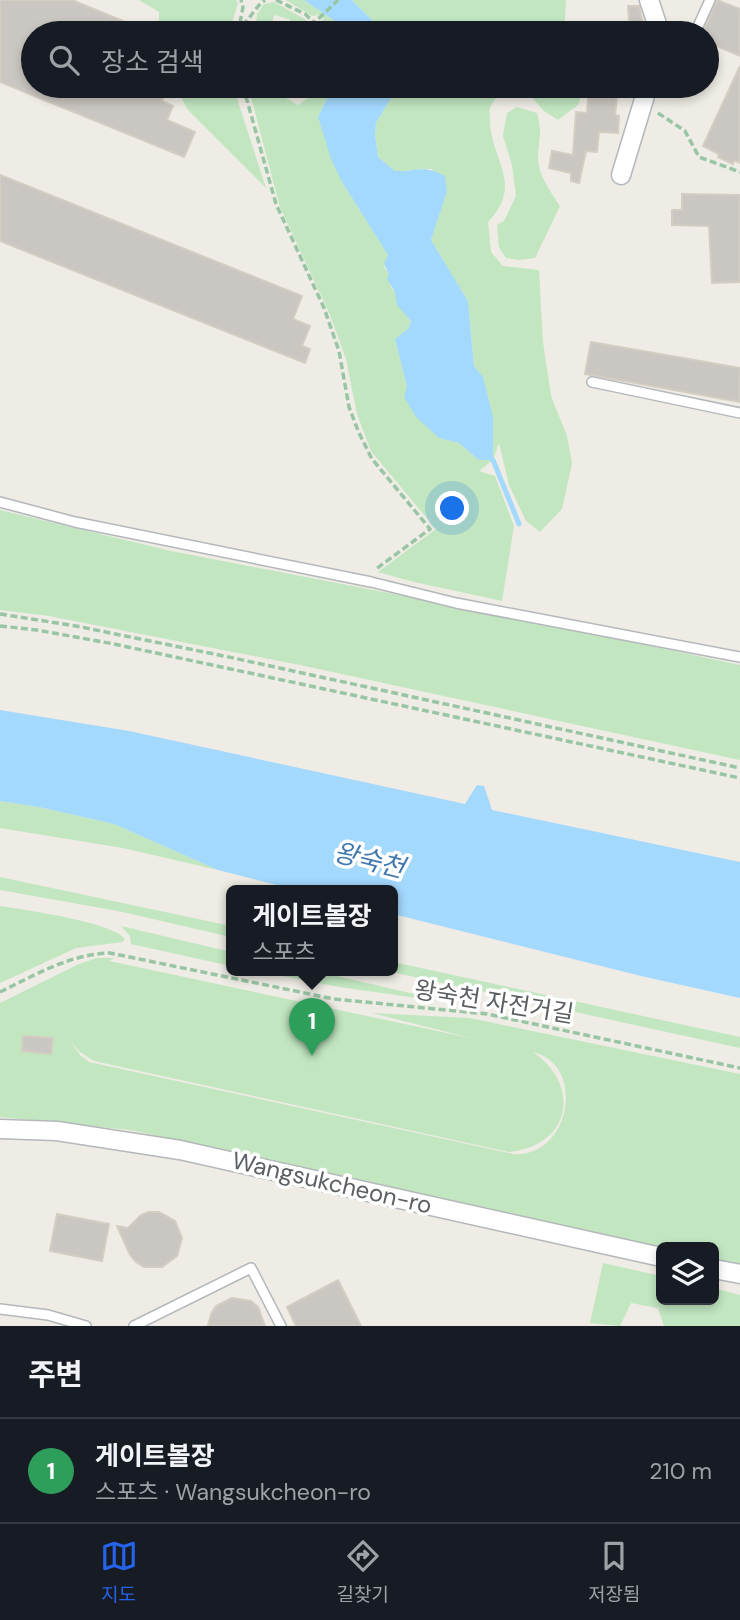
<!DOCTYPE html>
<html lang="ko">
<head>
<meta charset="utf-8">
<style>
  :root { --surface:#171b24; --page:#20242c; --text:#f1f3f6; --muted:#9ea1a6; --line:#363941; --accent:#2563eb }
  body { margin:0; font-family:"DM Sans","Noto Sans KR",sans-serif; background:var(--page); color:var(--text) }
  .controls { position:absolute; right:21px; bottom:21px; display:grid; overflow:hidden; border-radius:10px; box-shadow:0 4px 10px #0003 }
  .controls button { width:63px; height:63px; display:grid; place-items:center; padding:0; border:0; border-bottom:2px solid var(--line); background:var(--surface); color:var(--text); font:35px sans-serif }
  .you { position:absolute; left:453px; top:509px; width:24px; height:24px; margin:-18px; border:5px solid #fff; border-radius:50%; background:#1a73e8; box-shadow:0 0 0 10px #1a73e833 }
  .badge { display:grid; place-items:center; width:46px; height:46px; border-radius:50%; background:var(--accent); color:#fff; font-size:23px; font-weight:700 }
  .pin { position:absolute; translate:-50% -58px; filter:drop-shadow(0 2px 4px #0008) }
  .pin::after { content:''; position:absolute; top:37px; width:24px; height:21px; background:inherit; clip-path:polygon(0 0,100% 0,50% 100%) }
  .popup { position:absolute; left:226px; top:885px; width:172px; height:91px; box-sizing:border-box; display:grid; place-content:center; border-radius:10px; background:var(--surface); filter:drop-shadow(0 2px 5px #0005); font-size:23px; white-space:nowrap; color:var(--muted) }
  .popup b { font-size:26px; color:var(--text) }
  .popup::after { content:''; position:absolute; left:50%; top:100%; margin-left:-14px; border:14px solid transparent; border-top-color:var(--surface) }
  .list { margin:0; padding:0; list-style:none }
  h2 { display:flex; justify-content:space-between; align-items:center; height:91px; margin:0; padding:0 28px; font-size:30px }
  h2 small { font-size:23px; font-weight:400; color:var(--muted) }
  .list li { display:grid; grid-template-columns:46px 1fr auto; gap:21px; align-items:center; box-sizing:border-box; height:105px; padding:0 28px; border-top:2px solid var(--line) }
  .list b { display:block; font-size:26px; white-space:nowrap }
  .list p { margin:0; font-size:23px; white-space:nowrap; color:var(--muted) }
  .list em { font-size:23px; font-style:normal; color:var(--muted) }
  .icon { flex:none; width:38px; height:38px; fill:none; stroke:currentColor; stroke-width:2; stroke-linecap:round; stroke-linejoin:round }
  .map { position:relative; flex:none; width:740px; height:1326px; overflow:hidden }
  .search { position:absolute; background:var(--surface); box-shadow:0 4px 10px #0003; left:21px; right:21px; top:21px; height:77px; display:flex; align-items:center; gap:18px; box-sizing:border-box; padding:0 24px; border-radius:38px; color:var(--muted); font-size:26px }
  .sheet { height:196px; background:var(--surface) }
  nav { display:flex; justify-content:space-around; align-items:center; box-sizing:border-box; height:98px; border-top:2px solid var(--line); background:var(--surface); font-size:19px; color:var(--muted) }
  nav a { display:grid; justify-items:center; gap:4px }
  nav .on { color:var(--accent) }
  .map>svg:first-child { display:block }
</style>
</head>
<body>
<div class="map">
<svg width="740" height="1326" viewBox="0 0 740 1326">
  <rect width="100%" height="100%" fill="#eeece4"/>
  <g fill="#c1e6c0" fill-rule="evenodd">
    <path d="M139 0H236L238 3 229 33H159V12Z"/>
    <path d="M286 0H304L348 30V33H332L320 22 324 19 319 15 312 16Z"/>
    <path d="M352 0H566L564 33H378L371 19Z"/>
    <path d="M274 2 303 18 319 33H297L289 19 274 15 270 33H255L257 14 264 4Z"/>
    <path d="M175 86H233L266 188 188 110Z"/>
    <path d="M248 86H272L279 94 298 105 312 95 317 86H333L318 117 342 182 388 255 384 267 389 274 391 288 395 292 398 305 411 321 408 329 395 339 407 387 439 438 459 443 479 460 483 377 474 366 468 301 431 240 447 192 432 169C419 168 408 172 395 171L378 157 375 135 376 123 394 93 393 86 584 87 578 105 558 120 544 111 528 93 503 90C499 95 492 102 490 108 489 111 490 115 490 119 490 161 525 183 488 222L491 252 503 266 539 270 543 342 551 396 567 436 572 463 562 509 540 532 526 521 509 485 499 443 493 460 479 471 495 476 514 526 502 601 410 581 378 572 436 529 371 451 357 414 346 359 330 315 280 207Z"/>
    <path d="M517 107 537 113C543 135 538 139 538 159 538 174 551 193 560 206L535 258 519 260 506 258 499 247 497 225 504 221 516 196 512 165 503 136 507 113Z"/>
    <path d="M0 510 171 551 538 622 740 665V760L300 665 49 616 0 610Z"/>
    <path d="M0 801 39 807 114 824 218 870 123 848 0 828Z"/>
    <path d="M0 877 231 926V937L118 911 0 890Z"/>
    <path d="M0 906C25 910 112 922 125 939L122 942 76 948 0 983Z"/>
    <path d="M121 926 231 952V966L131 944 130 936Z"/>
    <path d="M97 958H115L109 961 475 1039 372 1013 469 1018 740 1074V1266L714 1259V1247L661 1248 130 1130 0 1117V1003L79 964ZM70 1041 80 1052 94 1061 509 1152C572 1145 581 1085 533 1052 588 1066 569 1158 514 1154L89 1062 81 1056Z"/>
    <path d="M393 962 740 1037V1048L383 970H392Z"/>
    <path d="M253 970H311L453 1003 339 987Z"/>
    <path d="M603 1263 661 1276V1300H714V1288L740 1295V1326H664L658 1308 631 1303 620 1326 590 1323Z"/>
  </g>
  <g fill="#a4d9fe">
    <path d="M304 0H352L371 19 378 33H348V30Z"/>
    <path d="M333 86H393L394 93 376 123 375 135 378 157 395 171C417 172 423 164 445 176L447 192 431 240 468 301 474 366 483 377 493 417V460H479L459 443 439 438 416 417 404 397 407 387 395 339 408 329 411 321 397 305 395 292 387 279 389 274 384 264 388 255 342 182 331 159 318 117Z"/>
    <path d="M0 710 129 731 465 804 477 785 484 786 492 810 740 862V998L641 976 393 914 392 890H296L218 870 114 824 39 807 0 801Z"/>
  </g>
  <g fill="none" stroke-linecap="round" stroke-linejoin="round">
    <path stroke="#a4d9fe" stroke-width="5" d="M493 460 519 524"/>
  </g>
  <g fill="#cac6c1" stroke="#d3cdc2" stroke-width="2">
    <path d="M0 0H72L152 33H33V86H168L162 101 173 106 167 120 195 132 184 157 0 82Z"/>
    <path d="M717 0 740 9V56L707 42V33H703Z"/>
    <path d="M628 6H639L645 33H630Z"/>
    <path d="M740 66V163L734 160 733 164 718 157 719 154 703 146Z"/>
    <path d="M589 86H618L615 115 619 116 618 133 599 132 597 152 586 151 579 183 571 181V173L549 168 552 151 573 155 576 112 587 113Z"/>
    <path d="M0 175 302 296 293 319 310 326 302 346 310 349 305 363 0 241Z"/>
    <path d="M682 194 740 195V282L712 283 709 226 672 225V210H682Z"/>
    <path d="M591 342 740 368V402L585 374Z"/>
    <path d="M23 1036 53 1038 51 1054 22 1051Z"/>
    <path d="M149 1212H159L175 1221 182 1238 177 1256 162 1267H144L136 1262 130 1255 117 1226 128 1228 141 1215Z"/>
    <path d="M57 1214 109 1224 102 1261 50 1251Z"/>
    <path d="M338 1280 361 1326H296L287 1307Z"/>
    <path d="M232 1298 251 1301 258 1307 265 1326H208L211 1314 216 1306Z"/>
  </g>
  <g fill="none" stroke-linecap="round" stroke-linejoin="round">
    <g stroke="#b4b7bb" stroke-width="12">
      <g id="lane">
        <path d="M695 33 710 0"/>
        <path d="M592 382 740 413"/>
        <path d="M0 502 75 522 371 582 456 603 740 657"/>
        <path d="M0 1309 48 1315 86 1326"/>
        <path d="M134 1326 251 1268 281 1326"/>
      </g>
    </g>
    <g stroke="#b4b7bb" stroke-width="21">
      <g id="street">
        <path d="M649 0 660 33"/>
        <path d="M621 175 648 86"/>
        <path d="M0 1129 57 1131 180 1150 661 1257"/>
        <path d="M714 1269 740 1274"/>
      </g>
    </g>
    <g stroke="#98c5a4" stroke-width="3.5" stroke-dasharray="7 3.5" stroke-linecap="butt">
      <path d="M276 0 305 14 326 33"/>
      <path d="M241 25 249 33"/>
      <path d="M242 25C252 17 255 7 265 0"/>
      <path d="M311 26 338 0"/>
      <path d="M238 33 243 7 241 0"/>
      <path d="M243 86 276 204 324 308 339 351 349 407 359 433 372 459 430 529 376 569"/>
      <path d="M279 86 285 92 297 95 313 86"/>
      <path d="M658 113 685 131 699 157 740 172"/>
      <path d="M0 614 76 626 224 656 740 768"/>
      <path d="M0 626 37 630 114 644 740 778"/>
      <path d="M0 992C35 975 70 954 110 953L334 999 487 1014 740 1068"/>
    </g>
    <use href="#lane" stroke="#fff" stroke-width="9"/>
    <use href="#street" stroke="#fff" stroke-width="18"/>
  </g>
  <g text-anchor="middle" stroke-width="7" stroke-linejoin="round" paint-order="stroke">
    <g font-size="24" fill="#5c6064" stroke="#fff">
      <text transform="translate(494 1002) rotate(9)" y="8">왕숙천 자전거길</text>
      <text transform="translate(332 1183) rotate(13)" y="8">Wangsukcheon-ro</text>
    </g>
    <g font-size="26" font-style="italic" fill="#4179b0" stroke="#fff">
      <text transform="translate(369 860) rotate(14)" y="9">왕숙천</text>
    </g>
  </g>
</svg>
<div class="controls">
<button><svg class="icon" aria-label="layers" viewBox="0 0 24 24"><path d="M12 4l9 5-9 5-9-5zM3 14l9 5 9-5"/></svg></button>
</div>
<div class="you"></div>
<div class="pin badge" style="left:312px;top:1056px;background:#2e9e5b">1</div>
<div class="popup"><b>게이트볼장</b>스포츠</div>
<div class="search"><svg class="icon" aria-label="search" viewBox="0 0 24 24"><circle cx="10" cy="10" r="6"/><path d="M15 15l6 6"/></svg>장소 검색</div>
</div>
<section class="sheet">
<h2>주변<small></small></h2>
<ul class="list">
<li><span class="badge" style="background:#2e9e5b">1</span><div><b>게이트볼장</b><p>스포츠 · Wangsukcheon-ro</p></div><em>210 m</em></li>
</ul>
</section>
<nav>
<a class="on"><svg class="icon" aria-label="map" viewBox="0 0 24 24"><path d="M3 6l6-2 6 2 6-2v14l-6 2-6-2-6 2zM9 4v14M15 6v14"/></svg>지도</a>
<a><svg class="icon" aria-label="directions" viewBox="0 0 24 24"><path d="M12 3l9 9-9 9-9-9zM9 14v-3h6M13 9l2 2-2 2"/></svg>길찾기</a>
<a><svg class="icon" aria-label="saved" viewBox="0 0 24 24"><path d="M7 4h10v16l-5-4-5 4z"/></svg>저장됨</a>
</nav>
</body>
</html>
